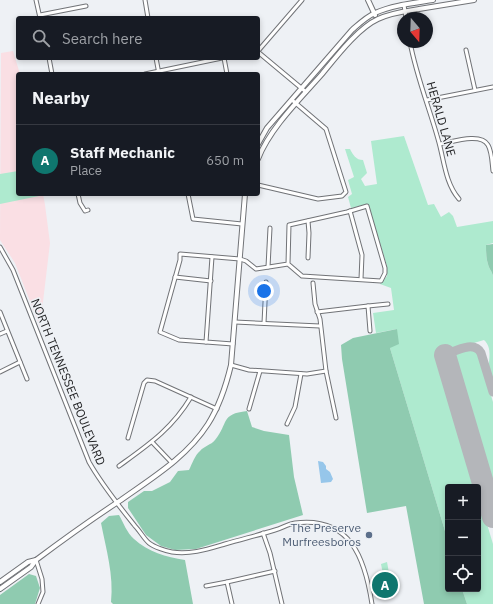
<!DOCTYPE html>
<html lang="en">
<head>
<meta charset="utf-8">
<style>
  :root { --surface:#171b24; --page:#20242c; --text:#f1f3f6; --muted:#9ea1a6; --line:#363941; --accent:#0f766e }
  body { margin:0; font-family:"IBM Plex Sans",sans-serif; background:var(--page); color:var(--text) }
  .controls { position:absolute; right:12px; bottom:12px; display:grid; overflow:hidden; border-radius:4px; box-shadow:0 2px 6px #0003 }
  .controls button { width:36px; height:36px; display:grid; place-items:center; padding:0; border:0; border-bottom:1px solid var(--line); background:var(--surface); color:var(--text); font:20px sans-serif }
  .compass { position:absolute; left:397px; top:12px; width:36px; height:36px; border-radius:50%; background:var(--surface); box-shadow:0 2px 6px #0003; rotate:161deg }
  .you { position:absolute; left:264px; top:291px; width:14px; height:14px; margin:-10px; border:3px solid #fff; border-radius:50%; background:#1a73e8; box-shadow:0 0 0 6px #1a73e833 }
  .badge { display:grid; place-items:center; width:26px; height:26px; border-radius:50%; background:var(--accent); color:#fff; font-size:13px; font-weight:700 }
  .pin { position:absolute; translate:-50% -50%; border:2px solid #fff; box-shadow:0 1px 4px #0006 }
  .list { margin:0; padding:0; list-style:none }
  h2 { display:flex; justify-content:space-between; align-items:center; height:52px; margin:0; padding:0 16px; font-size:17px }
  h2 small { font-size:13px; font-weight:400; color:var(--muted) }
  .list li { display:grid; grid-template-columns:26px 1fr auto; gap:12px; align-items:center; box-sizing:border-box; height:72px; padding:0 16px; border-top:1px solid var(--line) }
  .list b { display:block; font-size:15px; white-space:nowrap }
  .list p { margin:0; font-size:13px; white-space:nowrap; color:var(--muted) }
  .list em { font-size:13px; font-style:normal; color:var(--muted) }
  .icon { flex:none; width:22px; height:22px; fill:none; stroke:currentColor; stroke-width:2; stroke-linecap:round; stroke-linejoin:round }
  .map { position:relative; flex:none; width:493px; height:604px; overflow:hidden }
  .search { position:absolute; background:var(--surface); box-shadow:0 2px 6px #0003; left:16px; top:16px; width:244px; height:44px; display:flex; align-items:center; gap:10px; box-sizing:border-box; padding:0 14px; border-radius:4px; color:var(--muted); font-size:15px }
  .panel { position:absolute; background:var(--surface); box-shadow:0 2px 6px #0003; left:16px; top:72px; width:244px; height:124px; border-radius:4px }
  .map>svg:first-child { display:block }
</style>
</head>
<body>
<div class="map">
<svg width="493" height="604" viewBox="0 0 493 604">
  <rect width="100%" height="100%" fill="#eef1f5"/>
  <path fill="#fadfe4" d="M1 48V53L13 51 20 74H18V194H43L45 205 50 243 40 327 15 263 0 240Z"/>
  <g fill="#aeeacf">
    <path d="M404 136 428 205 434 204 441 217 449 212 453 216 457 227 493 221V243L486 245C486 251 486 258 488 264 489 269 492 271 493 276V383C492 379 489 374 489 370 488 360 493 348 484 340L436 354 476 487H448V541L390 348 397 329 376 333 373 313 394 310 391 288 380 284 387 276V266L368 204 351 208 348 197 352 194 348 180 354 177 345 149H350C353 155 356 160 363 160L367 173 361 179 365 186 377 184 371 141Z"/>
    <path d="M18 171V194H39V196L0 204V174Z"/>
    <path d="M469 349 478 353 493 402V493L453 360 457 354Z"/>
    <path d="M478 494 493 544V604H467L462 589H478Z"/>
    <path d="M387 562 389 573 383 574 381 564Z"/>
  </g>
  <g fill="#8fcbb0">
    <path d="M493 244V276C492 271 489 269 488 264 486 258 486 251 486 245Z"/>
    <path d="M397 329 399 344 390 348 448 541V589H462L467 604H424L406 506 367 513 342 359 341 345 353 338Z"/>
    <path d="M247 411 252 427 264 431 289 435 294 477 303 515 196 549 175 550 161 546 146 535 128 508V502L144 491H152L170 482 178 471 189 470C192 464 195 455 200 451 204 446 211 445 215 440 229 423 220 414 247 411Z"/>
    <path d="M119 515C123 522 127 533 134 539 148 552 166 557 185 560L193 604H113L111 602C114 575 106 549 101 523L109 516Z"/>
    <path d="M29 574 36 576 40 588 35 604H0V595Z"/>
  </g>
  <path fill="#96c6ea" d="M318 461 323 462 326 466V469L330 472 333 479 331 482 321 483Z"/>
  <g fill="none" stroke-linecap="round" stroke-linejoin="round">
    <path stroke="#b4b6ba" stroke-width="9" d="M445 355C456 351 474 340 481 353L493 392"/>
    <path stroke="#b4b6ba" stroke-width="22" d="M445 355 493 517"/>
    <g stroke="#717377" stroke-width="5">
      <g id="street">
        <path d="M36 0 40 18"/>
        <path d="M145 0 148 18"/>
        <path d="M404 5 406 18"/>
        <path d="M40 15 86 6"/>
        <path d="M410 42C416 75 429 107 438 139 444 159 445 183 459 199"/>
        <path d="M466 50 475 90"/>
        <path d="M258 51 302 0"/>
        <path d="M258 52 306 92"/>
        <path d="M49 58 52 74"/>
        <path d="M156 58 159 74"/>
        <path d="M224 58 227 74"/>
        <path d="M145 74 222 58"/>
        <path d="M427 100 493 87"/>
        <path d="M440 144C452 142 481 132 488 145 492 152 492 163 493 171"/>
        <path d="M258 185 318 199 342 196 346 192 326 129 292 100"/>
        <path d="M78 194 80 203 85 211 88 210"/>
        <path d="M188 194 193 219 242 224"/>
        <path d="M350 211 362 255 361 279"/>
        <path d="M0 247 13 270 89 462C102 485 119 506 135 526 140 531 144 539 149 543 154 547 166 551 172 552 190 555 208 549 225 544 242 539 259 535 275 530 282 528 288 524 295 523 351 516 365 559 372 604"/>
        <path d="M212 257 206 342 233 344"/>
        <path d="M308 258 309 233 308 221"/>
        <path d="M268 267 270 228"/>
        <path d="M175 277 211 281"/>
        <path d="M313 283 315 304 320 319 326 371 336 418"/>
        <path d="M368 306 388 304"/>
        <path d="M0 312 27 379"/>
        <path d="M317 312 368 306 370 331"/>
        <path d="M235 322 320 326"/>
        <path d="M264 323 266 282"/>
        <path d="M0 334 7 331"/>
        <path d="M206 342 179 340 160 332 180 260V254L240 259 246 261 256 269 288 264 302 276 381 281 385 273V268L367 206 347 212 289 225 288 264"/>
        <path d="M231 365 249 370 307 374 326 371"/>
        <path d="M0 372 20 362"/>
        <path d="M249 409 260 371"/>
        <path d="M287 424 295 407 301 374"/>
        <path d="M128 438 144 383 147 380 155 381 217 409"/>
        <path d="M152 442 172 463"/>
        <path d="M119 466C148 445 172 429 191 397"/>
        <path d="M263 533 270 553 282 604"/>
        <path d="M36 560 42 579 43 592 38 604"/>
        <path d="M206 586 227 582"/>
        <path d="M232 604 227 582 275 571"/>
      </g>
    </g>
    <g stroke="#717377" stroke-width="6">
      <g id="secondary">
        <path d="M368 0 375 15"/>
        <path d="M258 144 267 128 352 30C359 24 366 17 375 13 393 5 414 3 433 0"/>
        <path d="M258 159C270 128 300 99 322 74 336 57 358 28 378 19 391 13 406 11 419 9 437 6 456 3 474 0"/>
        <path d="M0 582 28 562 36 560C64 539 92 519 121 500 152 478 187 457 208 424 220 405 226 386 231 365L245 194"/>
        <path d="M0 589 31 567 36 560"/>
      </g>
    </g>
    <use href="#street" stroke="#fff" stroke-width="3"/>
    <use href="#secondary" stroke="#fff" stroke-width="4"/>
  </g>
  <circle fill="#5c6f8a" stroke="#eef1f5" stroke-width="1.5" cx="369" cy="535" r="4"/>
  <g text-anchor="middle" stroke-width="3" stroke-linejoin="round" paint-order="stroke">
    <g font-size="12" fill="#222325" stroke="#eef1f5">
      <text transform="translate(441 119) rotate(74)" y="4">HERALD LANE</text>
      <text transform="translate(68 382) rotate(68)" y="4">NORTH TENNESSEE BOULEVARD</text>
    </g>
    <g font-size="12" fill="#4e5e75" stroke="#eef1f5" text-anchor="end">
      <text x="361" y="532">The Preserve<tspan x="361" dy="14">Murfreesboros</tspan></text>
    </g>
  </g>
</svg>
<div class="controls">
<button>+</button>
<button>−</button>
<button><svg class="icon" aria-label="locate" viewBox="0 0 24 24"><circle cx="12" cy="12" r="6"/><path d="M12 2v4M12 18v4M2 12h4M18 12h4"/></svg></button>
</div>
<svg class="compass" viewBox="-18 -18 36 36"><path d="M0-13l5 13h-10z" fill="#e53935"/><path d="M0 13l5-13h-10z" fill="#9ea1a6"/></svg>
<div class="you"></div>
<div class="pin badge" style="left:385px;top:585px">A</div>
<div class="search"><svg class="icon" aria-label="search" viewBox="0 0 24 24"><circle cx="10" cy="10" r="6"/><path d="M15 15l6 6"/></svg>Search here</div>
<section class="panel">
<h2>Nearby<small></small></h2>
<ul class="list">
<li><span class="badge">A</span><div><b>Staff Mechanic</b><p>Place</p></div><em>650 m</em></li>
</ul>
</section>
</div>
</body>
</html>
